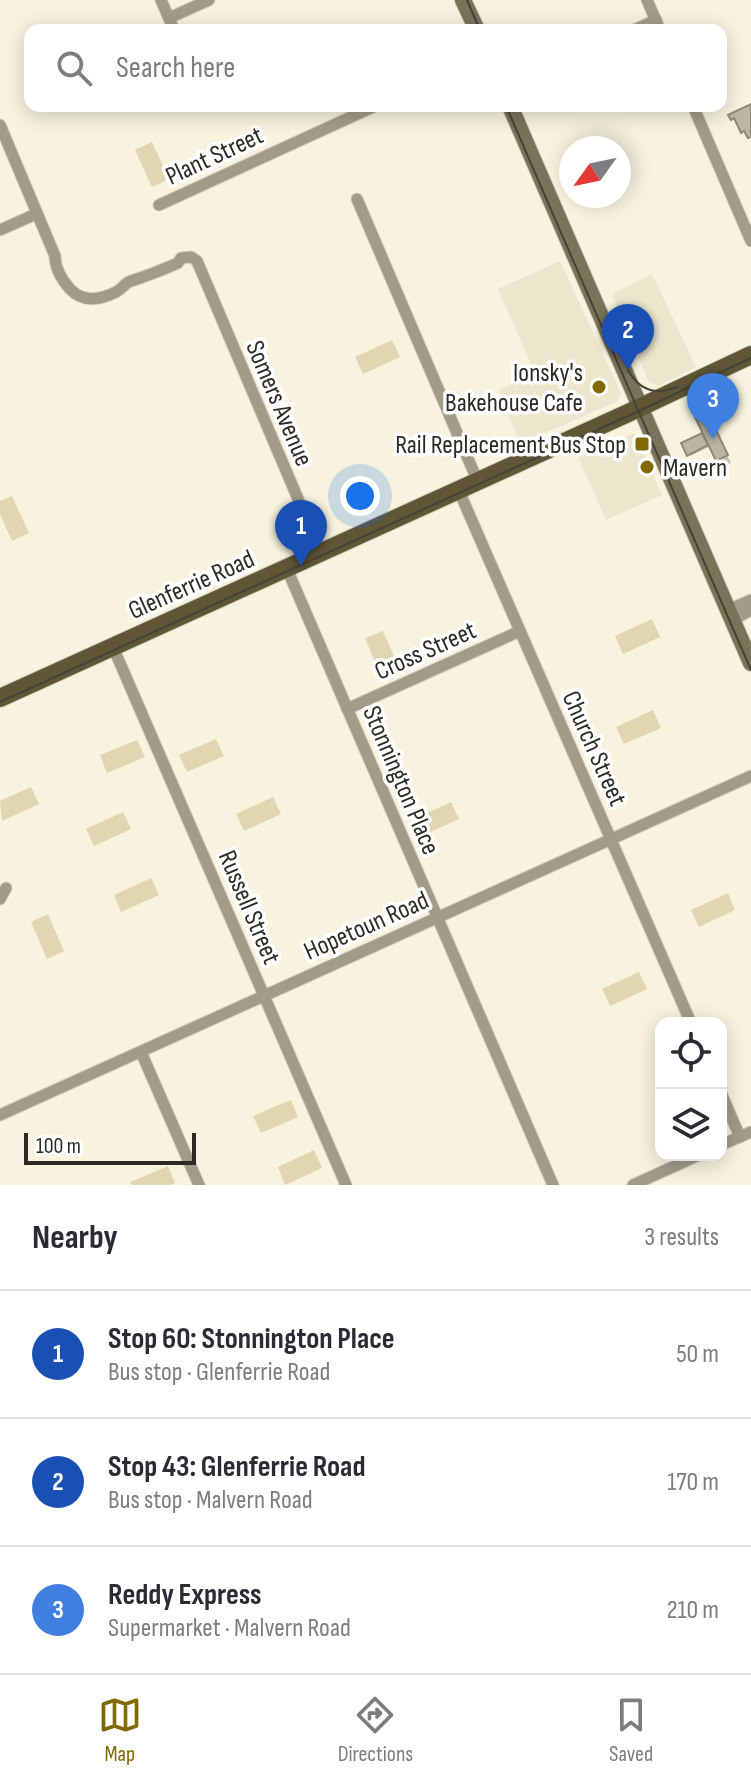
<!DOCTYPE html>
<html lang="en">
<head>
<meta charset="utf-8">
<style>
  :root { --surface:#fff; --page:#f2f2f3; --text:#2b2b33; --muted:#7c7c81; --line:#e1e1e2; --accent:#7f6a03 }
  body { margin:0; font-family:"Sofia Sans Condensed",sans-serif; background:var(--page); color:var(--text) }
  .controls { position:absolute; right:24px; bottom:24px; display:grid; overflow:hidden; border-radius:16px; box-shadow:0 4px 20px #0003 }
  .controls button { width:72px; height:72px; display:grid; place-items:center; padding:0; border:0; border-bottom:2px solid var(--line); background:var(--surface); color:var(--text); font:40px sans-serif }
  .compass { position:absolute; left:559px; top:136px; width:72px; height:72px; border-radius:50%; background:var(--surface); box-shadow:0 4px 20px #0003; rotate:237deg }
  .scale { position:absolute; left:24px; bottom:20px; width:172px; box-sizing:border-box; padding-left:8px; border:4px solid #2c2a23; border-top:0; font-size:22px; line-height:28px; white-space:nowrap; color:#2c2a23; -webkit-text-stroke:6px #fff; paint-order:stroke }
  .you { position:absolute; left:360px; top:496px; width:28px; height:28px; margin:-20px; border:6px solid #fff; border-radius:50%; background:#1a73e8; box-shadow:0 0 0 12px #1a73e833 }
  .badge { display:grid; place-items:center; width:52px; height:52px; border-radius:50%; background:var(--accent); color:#fff; font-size:26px; font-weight:700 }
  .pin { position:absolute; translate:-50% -66px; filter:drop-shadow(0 2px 4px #0008) }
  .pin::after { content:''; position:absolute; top:42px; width:28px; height:24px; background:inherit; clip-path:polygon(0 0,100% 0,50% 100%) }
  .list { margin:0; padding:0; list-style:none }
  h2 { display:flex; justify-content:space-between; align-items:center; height:104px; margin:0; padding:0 32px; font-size:34px }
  h2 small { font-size:26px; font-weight:400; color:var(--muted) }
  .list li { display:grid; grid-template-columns:52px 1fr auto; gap:24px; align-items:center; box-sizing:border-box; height:128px; padding:0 32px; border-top:2px solid var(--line) }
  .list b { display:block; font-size:30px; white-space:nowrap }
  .list p { margin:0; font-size:26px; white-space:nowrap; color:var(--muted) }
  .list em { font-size:26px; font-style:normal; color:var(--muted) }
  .icon { flex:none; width:44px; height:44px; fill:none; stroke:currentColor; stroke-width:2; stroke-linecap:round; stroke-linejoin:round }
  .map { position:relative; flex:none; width:751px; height:1185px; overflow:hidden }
  .search { position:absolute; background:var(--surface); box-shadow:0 4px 20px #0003; left:24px; right:24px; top:24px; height:88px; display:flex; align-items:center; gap:20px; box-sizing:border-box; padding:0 28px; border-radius:16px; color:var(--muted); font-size:30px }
  .sheet { height:488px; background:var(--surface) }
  nav { display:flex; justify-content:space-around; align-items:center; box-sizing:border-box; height:112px; border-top:2px solid var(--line); background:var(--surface); font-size:22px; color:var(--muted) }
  nav a { display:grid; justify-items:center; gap:4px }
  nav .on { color:var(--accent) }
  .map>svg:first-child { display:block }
</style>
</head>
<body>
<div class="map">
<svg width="751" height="1185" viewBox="0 0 751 1185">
  <rect width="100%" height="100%" fill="#f7f3df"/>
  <g fill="#ece6cc">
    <path d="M560 261 621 393 618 401 520 444 499 390 535 373 498 289Z"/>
    <path d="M652 274 696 367 659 386 649 382 612 294Z"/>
    <path d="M634 433 662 495 606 520 578 457Z"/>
  </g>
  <g fill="#e0d6b1">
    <path d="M152 142 169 179 152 187 135 150Z"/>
    <path d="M392 340 400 357 363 374 355 357Z"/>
    <path d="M12 496 29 533 12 541 0 514V501Z"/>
    <path d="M652 619 660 637 623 654 615 636Z"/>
    <path d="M383 631 399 668 381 676 365 638Z"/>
    <path d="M653 710 661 728 624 744 616 727Z"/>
    <path d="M216 739 224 756 187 772 179 755Z"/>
    <path d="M137 740 145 757 107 773 100 755Z"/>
    <path d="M31 787 39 804 2 821 0 801Z"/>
    <path d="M273 797 281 814 244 831 236 814Z"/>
    <path d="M451 802 459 819 422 836 414 819Z"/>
    <path d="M123 812 131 829 94 846 86 829Z"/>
    <path d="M151 878 159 895 121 912 114 895Z"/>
    <path d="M728 893 735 910 699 927 691 910Z"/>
    <path d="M48 914 64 951 47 959 31 922Z"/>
    <path d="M639 972 647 989 610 1006 602 989Z"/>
    <path d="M291 1100 298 1117 261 1133 253 1116Z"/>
    <path d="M314 1150 322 1168 285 1185 278 1167Z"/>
    <path d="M168 1166 175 1183 170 1185H132L130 1182Z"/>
  </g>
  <path fill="#0003" d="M709 417 731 463 722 467 711 446 690 456 684 444 705 434Z"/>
  <g fill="#bbb6a3" stroke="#8e8a78" stroke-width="2">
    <path d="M751 104V137L748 138 744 131 741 133 734 118 731 120 728 115Z"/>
    <path d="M705 407 728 455 716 461 693 413Z"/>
    <path d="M702 433 708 445 687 456 681 443Z"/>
  </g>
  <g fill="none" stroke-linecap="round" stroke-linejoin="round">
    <g stroke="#d2cfbd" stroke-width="13">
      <g id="street">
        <path d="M161 0 174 30"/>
        <path d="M647 0 660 30"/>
        <path d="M169 18 209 0"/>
        <path d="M634 30 656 20"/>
        <path d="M693 106 751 241"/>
        <path d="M0 125 55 256C55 269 62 280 70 289 83 303 100 300 116 292 122 289 125 283 131 281 147 276 162 270 178 263L181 258 191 257 197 261 321 553"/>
        <path d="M357 199 478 482"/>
        <path d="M159 205 375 106"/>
        <path d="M0 230 36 214"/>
        <path d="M459 491 691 1023"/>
        <path d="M287 569 553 1185"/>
        <path d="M728 610 751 600"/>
        <path d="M733 620 751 610"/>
        <path d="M113 647 346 1185"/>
        <path d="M347 709 520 631"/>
        <path d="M0 899 6 888"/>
        <path d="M141 1052 199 1185"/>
        <path d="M721 1093 740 1137"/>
        <path d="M0 1115 751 776"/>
        <path d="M721 1145 751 1132"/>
        <path d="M633 1185 699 1155"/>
      </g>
    </g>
    <g stroke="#d2cfbd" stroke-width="18">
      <g id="secondary">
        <path d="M463 0 477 30"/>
        <path d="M510 106 751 663"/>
      </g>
    </g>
    <g stroke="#d2cfbd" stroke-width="20">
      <path id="primary" d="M0 698 626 414 751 355"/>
    </g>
    <use href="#street" stroke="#a19c8a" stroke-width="11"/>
    <use href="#secondary" stroke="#7a7359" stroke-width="16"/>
    <use href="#primary" stroke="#5e5635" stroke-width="18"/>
    <g stroke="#45423a" stroke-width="2">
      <path d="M467 0 480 30"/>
      <path d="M506 106 751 670"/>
      <path d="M628 370C639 390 655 396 677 387"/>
      <path d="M0 702 639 411 751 358"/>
    </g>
  </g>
  <g fill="#7f6a03" stroke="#fff" stroke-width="3">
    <circle cx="599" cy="387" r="8"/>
    <rect x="634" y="436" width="16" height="16" rx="4"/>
    <circle cx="647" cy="467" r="8"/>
  </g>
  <g text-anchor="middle" stroke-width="7" stroke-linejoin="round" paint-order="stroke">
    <g font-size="26" fill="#2c2a23" stroke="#fff">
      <text transform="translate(214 155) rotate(-25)" y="9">Plant Street</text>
      <text transform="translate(280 403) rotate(67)" y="9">Somers Avenue</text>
      <text transform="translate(191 584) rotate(-24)" y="9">Glenferrie Road</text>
      <text transform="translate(425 650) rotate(-24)" y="9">Cross Street</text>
      <text transform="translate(595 748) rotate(66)" y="9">Church Street</text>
      <text transform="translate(402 780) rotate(67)" y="9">Stonnington Place</text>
      <text transform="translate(250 907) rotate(67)" y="9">Russell Street</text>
      <text transform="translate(366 925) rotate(-24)" y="9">Hopetoun Road</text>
    </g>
    <g font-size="26" fill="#2c2a23" stroke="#fff" text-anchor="end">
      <text x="583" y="381">Ionsky's<tspan x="583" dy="30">Bakehouse Cafe</tspan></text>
      <text x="626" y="453">Rail Replacement Bus Stop</text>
      <text x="663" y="476" text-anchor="start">Mavern</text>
    </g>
  </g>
</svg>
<div class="controls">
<button><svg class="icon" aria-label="locate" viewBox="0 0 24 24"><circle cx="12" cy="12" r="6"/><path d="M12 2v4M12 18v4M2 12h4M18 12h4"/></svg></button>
<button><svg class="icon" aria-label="layers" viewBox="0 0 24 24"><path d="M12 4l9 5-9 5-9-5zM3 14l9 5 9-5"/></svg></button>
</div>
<svg class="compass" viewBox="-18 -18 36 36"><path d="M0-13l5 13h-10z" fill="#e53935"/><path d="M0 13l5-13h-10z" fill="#7c7c81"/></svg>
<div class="scale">100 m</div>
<div class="you"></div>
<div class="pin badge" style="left:301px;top:566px;background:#1a4fb4">1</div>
<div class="pin badge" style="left:628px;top:370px;background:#1a4fb4">2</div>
<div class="pin badge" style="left:713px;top:439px;background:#3f7fe0">3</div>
<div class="search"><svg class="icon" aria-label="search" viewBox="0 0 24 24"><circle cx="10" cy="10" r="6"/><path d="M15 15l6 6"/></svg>Search here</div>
</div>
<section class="sheet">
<h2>Nearby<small>3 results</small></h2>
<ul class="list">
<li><span class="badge" style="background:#1a4fb4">1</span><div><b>Stop 60: Stonnington Place</b><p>Bus stop · Glenferrie Road</p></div><em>50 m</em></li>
<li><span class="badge" style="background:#1a4fb4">2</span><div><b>Stop 43: Glenferrie Road</b><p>Bus stop · Malvern Road</p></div><em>170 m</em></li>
<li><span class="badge" style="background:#3f7fe0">3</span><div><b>Reddy Express</b><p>Supermarket · Malvern Road</p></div><em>210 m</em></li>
</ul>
</section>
<nav>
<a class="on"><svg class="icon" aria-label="map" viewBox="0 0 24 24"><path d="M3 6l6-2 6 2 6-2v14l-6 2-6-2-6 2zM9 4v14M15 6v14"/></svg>Map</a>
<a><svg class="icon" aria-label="directions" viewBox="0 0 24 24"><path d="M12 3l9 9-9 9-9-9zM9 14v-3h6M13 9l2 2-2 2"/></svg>Directions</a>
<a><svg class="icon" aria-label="saved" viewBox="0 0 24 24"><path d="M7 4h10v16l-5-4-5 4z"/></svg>Saved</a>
</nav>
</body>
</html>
